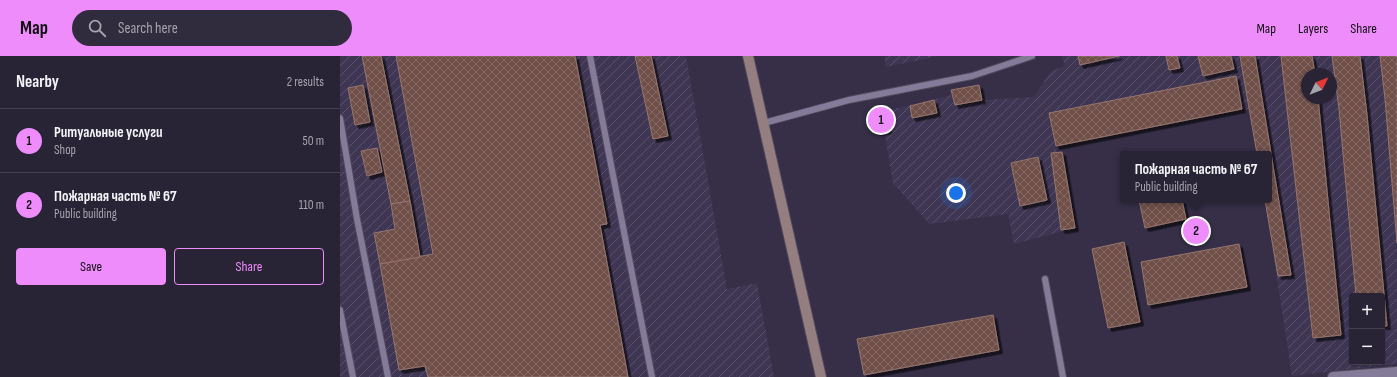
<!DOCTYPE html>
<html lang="en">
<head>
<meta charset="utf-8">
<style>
  :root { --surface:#282335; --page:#302b3d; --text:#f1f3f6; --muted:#a5a4ad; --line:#444050; --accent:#ed8cfa }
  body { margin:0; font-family:"Sofia Sans Condensed",sans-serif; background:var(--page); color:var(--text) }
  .controls { position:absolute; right:12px; bottom:12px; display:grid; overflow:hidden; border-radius:4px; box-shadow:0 1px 3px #0004 }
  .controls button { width:36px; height:36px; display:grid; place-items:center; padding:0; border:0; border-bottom:1px solid var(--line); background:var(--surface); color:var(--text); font:20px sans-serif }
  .compass { position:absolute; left:961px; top:12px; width:36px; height:36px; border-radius:50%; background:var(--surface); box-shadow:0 1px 3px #0004; rotate:47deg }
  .you { position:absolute; left:616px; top:137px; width:14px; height:14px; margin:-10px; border:3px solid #fff; border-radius:50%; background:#1a73e8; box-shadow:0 0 0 6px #1a73e833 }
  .badge { display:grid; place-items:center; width:26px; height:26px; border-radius:50%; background:var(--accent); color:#111; font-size:13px; font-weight:700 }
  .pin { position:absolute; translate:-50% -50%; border:2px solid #fff; box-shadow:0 1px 4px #0006 }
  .popup { position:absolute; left:780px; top:95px; width:152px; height:52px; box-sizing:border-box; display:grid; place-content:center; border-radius:4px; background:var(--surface); filter:drop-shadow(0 1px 3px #0005); font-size:13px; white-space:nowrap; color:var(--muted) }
  .popup b { font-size:15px; color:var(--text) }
  .popup::after { content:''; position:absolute; left:50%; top:100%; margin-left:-8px; border:8px solid transparent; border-top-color:var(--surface) }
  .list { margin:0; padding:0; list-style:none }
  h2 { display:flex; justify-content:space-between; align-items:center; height:52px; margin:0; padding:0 16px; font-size:17px }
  h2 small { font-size:13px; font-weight:400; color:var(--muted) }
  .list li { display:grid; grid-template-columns:26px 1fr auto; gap:12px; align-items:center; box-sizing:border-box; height:64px; padding:0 16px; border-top:1px solid var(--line) }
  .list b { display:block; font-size:15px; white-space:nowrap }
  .list p { margin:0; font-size:13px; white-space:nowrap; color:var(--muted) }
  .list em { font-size:13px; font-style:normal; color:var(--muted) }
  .actions { display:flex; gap:8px; padding:12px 16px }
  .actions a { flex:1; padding:9px 0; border:1px solid var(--accent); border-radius:4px; text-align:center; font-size:14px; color:var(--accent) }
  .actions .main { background:var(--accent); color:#111 }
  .icon { flex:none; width:22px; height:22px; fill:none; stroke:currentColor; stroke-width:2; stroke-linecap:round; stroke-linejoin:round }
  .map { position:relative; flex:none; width:1057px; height:321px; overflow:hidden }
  header { display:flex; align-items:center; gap:24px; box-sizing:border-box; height:56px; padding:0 20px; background:var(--accent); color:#111 }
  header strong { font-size:19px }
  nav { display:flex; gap:22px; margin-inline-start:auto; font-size:14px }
  .search { width:280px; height:36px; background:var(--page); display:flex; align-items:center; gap:10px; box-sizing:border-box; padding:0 14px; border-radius:22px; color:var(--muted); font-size:15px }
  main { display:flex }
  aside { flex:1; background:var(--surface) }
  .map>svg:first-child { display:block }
</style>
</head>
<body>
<header>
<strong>Map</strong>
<div class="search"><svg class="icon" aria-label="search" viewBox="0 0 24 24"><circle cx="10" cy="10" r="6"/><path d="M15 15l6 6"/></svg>Search here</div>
<nav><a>Map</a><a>Layers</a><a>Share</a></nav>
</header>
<main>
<aside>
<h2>Nearby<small>2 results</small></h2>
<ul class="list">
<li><span class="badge">1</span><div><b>Ритуальные услуги</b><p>Shop</p></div><em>50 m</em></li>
<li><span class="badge">2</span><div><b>Пожарная часть № 67</b><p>Public building</p></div><em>110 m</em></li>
</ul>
<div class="actions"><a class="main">Save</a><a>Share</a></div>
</aside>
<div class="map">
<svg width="1057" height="321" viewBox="0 0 1057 321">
  <defs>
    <pattern id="industrial-furrows" width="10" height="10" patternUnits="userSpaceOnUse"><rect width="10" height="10" fill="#3f3654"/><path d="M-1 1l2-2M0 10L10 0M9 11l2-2" fill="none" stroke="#5a526c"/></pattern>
    <pattern id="building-cross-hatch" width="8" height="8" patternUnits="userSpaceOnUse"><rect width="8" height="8" fill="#6f5049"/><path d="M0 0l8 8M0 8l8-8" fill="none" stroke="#836863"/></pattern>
    <filter id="shadow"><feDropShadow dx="3.5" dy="3.5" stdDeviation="0" flood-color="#0009"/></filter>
  </defs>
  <rect width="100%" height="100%" fill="#362f47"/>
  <g fill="url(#industrial-furrows)" fill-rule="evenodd">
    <path d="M0 0H346L387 233 417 227 434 321H0Z"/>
    <path d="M544 0H598L546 11Z"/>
    <path d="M722 0H1057V308L952 320 925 144H929V98L909 53 716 90 717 97 722 96 735 172 674 188 668 158 589 168 553 127 541 56 612 39 611 34 639 29 642 44 694 41 711 15 725 10ZM967 18H991V42H967ZM1012 240H1042V306H1012Z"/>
  </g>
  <g fill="url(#building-cross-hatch)" stroke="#96756e" filter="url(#shadow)">
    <path d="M22 0H41L70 145 51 148Z"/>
    <path d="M56 0H235L267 168 260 169 288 321H88L85 310 59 314 40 208 93 198Z"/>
    <path d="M295 0H311L328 80 313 83Z"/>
    <path d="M738 0H779L740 9Z"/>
    <path d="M826 0H837L840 12 829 14Z"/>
    <path d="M858 0H891L894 13 863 20Z"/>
    <path d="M900 0H915L951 219 938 220 925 144H929V98H917Z"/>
    <path d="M941 0H972L975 18H967V42H978L1001 279 973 282Z"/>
    <path d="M992 0H1020L1027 59 1047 270H1042V240H1016L999 53Z"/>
    <path d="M1040 0H1057V187L1045 43Z"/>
    <path d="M896 20 902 53 716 90 709 57Z"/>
    <path d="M23 29 30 66 15 69 8 32Z"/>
    <path d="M639 29 642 44 615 49 611 34Z"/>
    <path d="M594 44 597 57 572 62 570 50Z"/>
    <path d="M543 52 548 74 537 76 534 55Z"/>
    <path d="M37 92 42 116 27 120 21 95Z"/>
    <path d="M722 96 735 172 721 174 711 97Z"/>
    <path d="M698 101 707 144 680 150 671 107Z"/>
    <path d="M799 144H842L846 163 805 172Z"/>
    <path d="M70 145 80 201 40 208 34 177 55 173 51 148Z"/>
    <path d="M784 186 800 266 768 272 752 193Z"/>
    <path d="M899 188 907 231 808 249 801 206Z"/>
    <path d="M653 259 659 294 524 319 517 283Z"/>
  </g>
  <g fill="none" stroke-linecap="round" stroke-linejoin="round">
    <g stroke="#514a5f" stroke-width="8">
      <g id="service">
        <path d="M250 0 312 321"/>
        <path d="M0 62 17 163 48 321"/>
        <path d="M424 67 509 44 632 20 692 0"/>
        <path d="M705 223 723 321"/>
        <path d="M0 254 13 321"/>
      </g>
    </g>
    <g stroke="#514a5f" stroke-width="12">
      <path id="minor" d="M993 321 1057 316"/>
    </g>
    <g stroke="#514a5f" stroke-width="12">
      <path id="secondary" d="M408 0 481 321"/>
    </g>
    <use href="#service" stroke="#837b97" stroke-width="6"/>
    <use href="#minor" stroke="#837b97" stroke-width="10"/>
    <use href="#secondary" stroke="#957e7f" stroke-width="10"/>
  </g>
</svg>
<div class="controls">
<button>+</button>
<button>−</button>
</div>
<svg class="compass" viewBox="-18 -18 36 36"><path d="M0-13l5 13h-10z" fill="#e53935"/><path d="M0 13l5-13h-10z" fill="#a5a4ad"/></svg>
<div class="you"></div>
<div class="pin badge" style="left:541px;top:64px">1</div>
<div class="pin badge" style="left:856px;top:175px">2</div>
<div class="popup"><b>Пожарная часть № 67</b>Public building</div>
</div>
</main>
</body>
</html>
